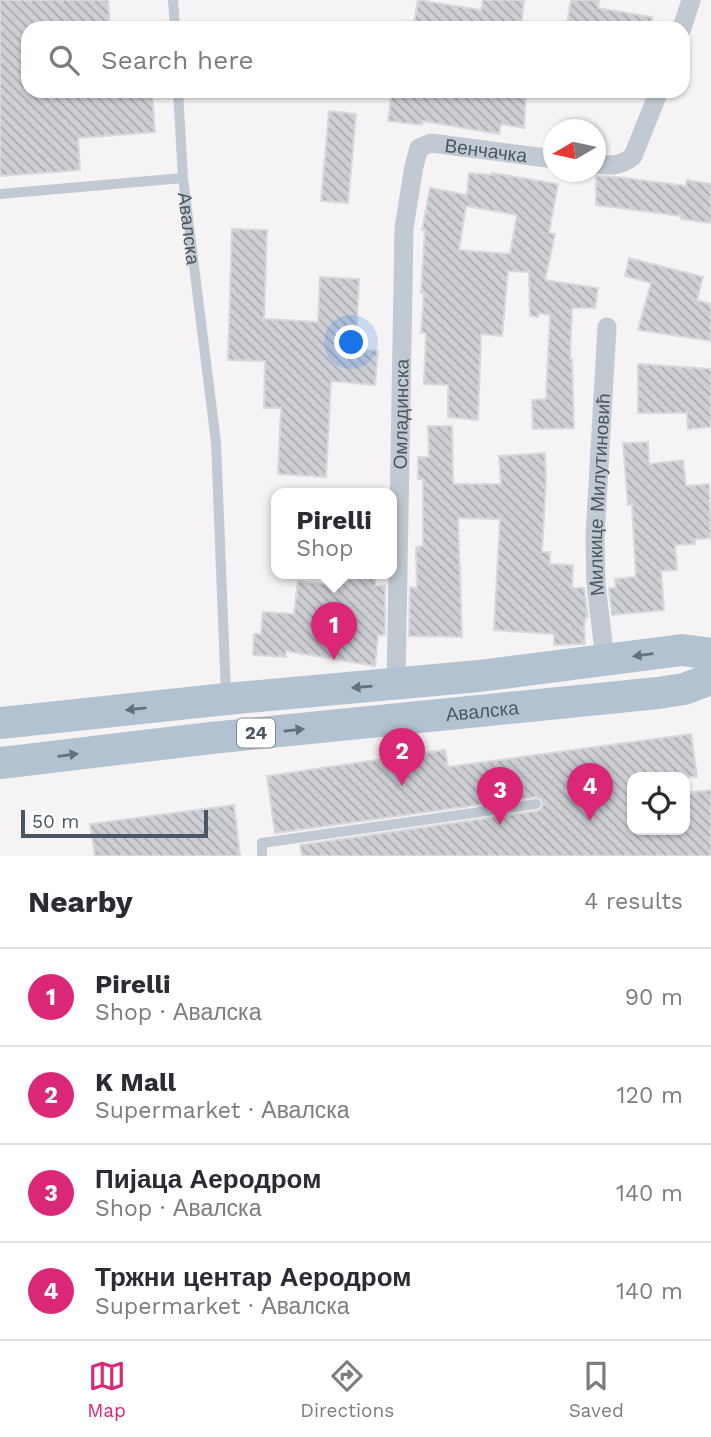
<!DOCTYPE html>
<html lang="en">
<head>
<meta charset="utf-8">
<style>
  :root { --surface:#fff; --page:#f7f7f7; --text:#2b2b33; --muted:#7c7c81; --line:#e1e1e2; --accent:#db2777 }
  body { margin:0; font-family:"Work Sans",sans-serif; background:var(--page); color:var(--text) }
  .controls { position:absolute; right:21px; bottom:21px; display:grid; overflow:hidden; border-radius:14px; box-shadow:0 2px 5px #0004 }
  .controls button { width:63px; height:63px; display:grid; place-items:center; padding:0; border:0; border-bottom:2px solid var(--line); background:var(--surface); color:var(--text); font:35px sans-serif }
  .compass { position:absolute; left:543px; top:119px; width:63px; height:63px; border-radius:50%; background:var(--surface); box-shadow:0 2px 5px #0004; rotate:261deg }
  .scale { position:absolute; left:21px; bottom:18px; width:187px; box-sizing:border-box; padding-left:7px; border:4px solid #4a5661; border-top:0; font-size:19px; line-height:24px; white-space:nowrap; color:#4a5661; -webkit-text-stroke:5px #fff; paint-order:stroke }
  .you { position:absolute; left:352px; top:343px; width:24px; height:24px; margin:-18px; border:5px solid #fff; border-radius:50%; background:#1a73e8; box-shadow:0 0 0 10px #1a73e833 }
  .badge { display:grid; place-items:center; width:46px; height:46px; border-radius:50%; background:var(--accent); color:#fff; font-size:23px; font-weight:700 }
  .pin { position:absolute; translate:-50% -58px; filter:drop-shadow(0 2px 4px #0008) }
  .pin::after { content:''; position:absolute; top:37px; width:24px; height:21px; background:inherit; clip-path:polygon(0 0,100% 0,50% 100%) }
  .popup { position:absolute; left:271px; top:488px; width:126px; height:91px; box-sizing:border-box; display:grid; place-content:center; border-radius:14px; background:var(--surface); filter:drop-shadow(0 2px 5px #0005); font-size:23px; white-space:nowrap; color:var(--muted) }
  .popup b { font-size:26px; color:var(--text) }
  .popup::after { content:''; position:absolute; left:50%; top:100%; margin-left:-14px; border:14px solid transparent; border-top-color:var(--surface) }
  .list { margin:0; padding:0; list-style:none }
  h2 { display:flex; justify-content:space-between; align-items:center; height:91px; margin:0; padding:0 28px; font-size:30px }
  h2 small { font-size:23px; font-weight:400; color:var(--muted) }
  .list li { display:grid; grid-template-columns:46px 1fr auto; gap:21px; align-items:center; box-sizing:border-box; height:98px; padding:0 28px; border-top:2px solid var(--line) }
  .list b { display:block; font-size:26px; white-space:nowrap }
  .list p { margin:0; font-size:23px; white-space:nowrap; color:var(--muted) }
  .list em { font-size:23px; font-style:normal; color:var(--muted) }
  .icon { flex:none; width:38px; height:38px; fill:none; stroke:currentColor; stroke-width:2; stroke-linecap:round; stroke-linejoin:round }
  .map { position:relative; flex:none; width:711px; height:856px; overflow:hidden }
  .search { position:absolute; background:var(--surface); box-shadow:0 2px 5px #0004; left:21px; right:21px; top:21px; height:77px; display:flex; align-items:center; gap:18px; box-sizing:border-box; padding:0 24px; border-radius:21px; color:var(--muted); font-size:26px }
  .sheet { height:483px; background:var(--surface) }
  nav { display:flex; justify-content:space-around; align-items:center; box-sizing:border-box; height:98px; border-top:2px solid var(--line); background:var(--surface); font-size:19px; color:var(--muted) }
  nav a { display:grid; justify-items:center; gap:4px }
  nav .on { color:var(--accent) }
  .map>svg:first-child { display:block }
</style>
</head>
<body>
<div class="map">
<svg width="711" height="856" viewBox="0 0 711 856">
  <defs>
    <pattern id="building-back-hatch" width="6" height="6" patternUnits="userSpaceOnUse" patternTransform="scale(1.75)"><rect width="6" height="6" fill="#cdcfd5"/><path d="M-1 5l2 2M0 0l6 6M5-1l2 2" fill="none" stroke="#a8abb0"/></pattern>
  </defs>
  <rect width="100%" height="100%" fill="#f5f3f3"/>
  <g fill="url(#building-back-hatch)" stroke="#d7d9de" stroke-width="2" fill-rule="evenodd">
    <path d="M0 0H108L110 28H28V91H152L155 132 78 138 80 170 0 176Z"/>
    <path d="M418 0 481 10 483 0H524L521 28H413Z"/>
    <path d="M571 0H599L598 8 652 17 651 28H600L567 23Z"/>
    <path d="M392 91H526L524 128 501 124 499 134 423 121 422 125 388 121Z"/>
    <path d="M329 111 356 114 348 203 321 201Z"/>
    <path d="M469 173 492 175V173L558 184 549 233 555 234 545 280 598 288 595 308H572L570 359H572L574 428 533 429 532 400 546 399 550 315 539 313 538 317 530 316 529 272 508 271 502 336 481 334 478 420 448 417V385L424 384 426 333H421L424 293H421L425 230H422L430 188 467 195ZM466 206 517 215 510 254 459 250Z"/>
    <path d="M596 176 617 177 686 186 687 180 711 184V223L681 219V216L596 205Z"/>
    <path d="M232 229 267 230 264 319 318 322 320 277 359 279 356 349 378 351 375 385 331 381 326 477 278 474 281 408H264L265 361 228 360Z"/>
    <path d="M629 258 703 277 697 300 711 304V341L638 330 651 283 625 276Z"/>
    <path d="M638 364 711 369V427L688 429 687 413H638Z"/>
    <path d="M428 426H452L453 484H501L499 456 545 453 546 480 542 552H550V564L573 565 572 588H584L588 617H586L584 626 585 644 554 645V634L494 630 500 519 458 518 462 637 409 636 410 587 417 588 416 547 423 546V479H418V457H429Z"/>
    <path d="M648 442 649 464 683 460 686 486 709 484 711 538 695 539V544L675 545 677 570 661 571 664 610 612 615 609 588H616L615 579 636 577 632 504 628 505 623 443Z"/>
    <path d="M341 574H375V586H385V635H378L375 666 286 651V657L253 655 254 634H261L263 612 294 614 298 581 341 586Z"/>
    <path d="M691 734 697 777H632V830H685V793L711 790V856H302L300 845 537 811 541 809 543 804 541 799 536 797 275 833 267 776 445 750 448 767Z"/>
    <path d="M234 805 240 856H95L90 824Z"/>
  </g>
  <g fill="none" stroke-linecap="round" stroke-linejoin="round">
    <g stroke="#c1cad2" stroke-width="10">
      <path d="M173 0 175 28"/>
      <path id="s1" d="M178 91 183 178 216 442 226 695"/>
      <path d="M0 194 183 178"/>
      <path d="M262 856V843L536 804"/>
    </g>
    <g stroke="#c1cad2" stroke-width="19">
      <path d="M682 28 691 0"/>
      <path d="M596 164C610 166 622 166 633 156L659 91"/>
      <path id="s2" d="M605 660 596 584 595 537 607 327"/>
      <path id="s3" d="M396 684 404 228 414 166 419 148 431 143 554 159"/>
    </g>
    <g stroke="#b3c2d1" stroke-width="32">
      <path d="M0 723 226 699 479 676 682 650 711 654"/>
      <path id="s4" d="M0 763 211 738 658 693 684 689 711 679"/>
    </g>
  </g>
  <defs><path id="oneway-solid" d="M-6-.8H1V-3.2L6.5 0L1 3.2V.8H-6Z" transform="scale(1.75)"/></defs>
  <g fill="#64717d">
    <use href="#oneway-solid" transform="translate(643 655) rotate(173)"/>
    <use href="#oneway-solid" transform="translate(362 687) rotate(175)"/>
    <use href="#oneway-solid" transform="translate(136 709) rotate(174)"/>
    <use href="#oneway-solid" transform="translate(294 730) rotate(-6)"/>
    <use href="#oneway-solid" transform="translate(68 755) rotate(-7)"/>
  </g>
  <g text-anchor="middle" stroke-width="5" stroke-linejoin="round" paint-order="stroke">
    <rect fill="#fff" stroke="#808990" stroke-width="2" x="237" y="718.5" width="38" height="29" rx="5"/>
    <g font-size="18" font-weight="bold" fill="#4a5661">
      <text x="256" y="739">24</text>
    </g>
    <g font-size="19" fill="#4a5661" stroke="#fff">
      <text dy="7" stroke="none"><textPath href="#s3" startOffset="606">Венчачка</textPath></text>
      <text dy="7" stroke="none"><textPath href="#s1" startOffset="138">Авалска</textPath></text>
      <text dy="7" stroke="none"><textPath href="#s3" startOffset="270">Омладинска</textPath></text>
      <text dy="7" stroke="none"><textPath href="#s2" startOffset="166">Милкице Милутиновић</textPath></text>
      <text dy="7" stroke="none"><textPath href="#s4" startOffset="485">Авалска</textPath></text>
    </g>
  </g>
</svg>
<div class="controls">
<button><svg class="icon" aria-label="locate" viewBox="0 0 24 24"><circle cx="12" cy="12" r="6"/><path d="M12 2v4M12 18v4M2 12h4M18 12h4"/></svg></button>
</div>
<svg class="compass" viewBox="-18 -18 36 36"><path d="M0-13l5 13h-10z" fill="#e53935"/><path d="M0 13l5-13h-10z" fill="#7c7c81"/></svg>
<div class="scale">50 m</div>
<div class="you"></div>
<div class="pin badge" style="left:334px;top:660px">1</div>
<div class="popup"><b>Pirelli</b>Shop</div>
<div class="pin badge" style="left:402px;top:786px">2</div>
<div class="pin badge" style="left:500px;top:825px">3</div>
<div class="pin badge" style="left:590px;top:821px">4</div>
<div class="search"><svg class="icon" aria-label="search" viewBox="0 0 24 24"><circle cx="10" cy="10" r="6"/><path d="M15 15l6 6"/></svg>Search here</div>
</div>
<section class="sheet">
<h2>Nearby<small>4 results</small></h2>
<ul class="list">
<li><span class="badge">1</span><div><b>Pirelli</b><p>Shop · Авалска</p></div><em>90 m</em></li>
<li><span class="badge">2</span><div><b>K Mall</b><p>Supermarket · Авалска</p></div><em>120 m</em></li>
<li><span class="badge">3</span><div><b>Пијаца Аеродром</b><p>Shop · Авалска</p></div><em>140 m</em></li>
<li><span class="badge">4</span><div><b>Тржни центар Аеродром</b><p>Supermarket · Авалска</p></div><em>140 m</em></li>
</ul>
</section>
<nav>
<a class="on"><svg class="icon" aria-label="map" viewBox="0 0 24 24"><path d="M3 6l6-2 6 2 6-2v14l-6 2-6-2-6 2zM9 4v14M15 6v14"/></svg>Map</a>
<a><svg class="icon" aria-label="directions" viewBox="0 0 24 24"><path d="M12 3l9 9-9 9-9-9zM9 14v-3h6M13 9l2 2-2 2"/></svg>Directions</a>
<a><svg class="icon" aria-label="saved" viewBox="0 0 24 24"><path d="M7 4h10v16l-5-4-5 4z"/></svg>Saved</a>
</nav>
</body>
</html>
